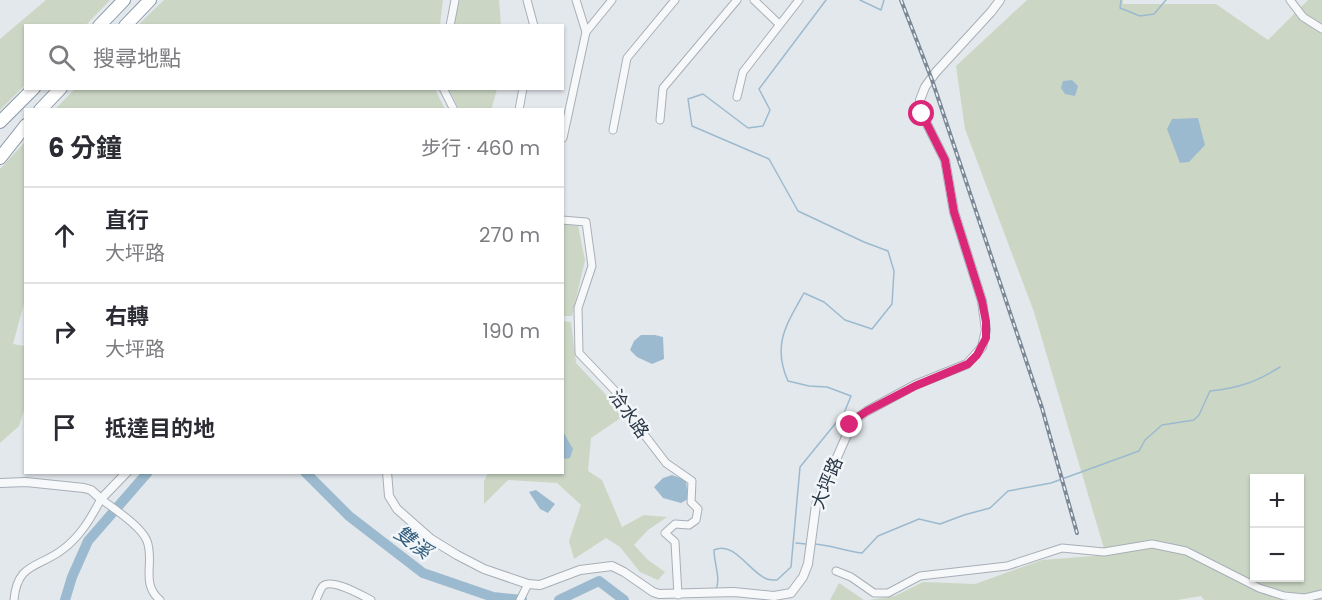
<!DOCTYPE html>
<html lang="zh-TW">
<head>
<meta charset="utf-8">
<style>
  :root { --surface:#fff; --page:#f7f7f7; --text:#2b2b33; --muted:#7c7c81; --line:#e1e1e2 }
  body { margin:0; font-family:Poppins,"Noto Sans TC",sans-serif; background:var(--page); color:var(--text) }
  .controls { position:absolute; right:18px; bottom:18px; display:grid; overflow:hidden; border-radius:0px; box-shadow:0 2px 4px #0004 }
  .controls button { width:54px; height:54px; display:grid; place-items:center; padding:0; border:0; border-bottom:2px solid var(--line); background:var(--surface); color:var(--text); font:30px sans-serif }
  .stop { position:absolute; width:18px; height:18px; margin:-14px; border:4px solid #db2777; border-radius:50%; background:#fff }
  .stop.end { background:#db2777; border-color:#fff; box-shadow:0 2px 6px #0008 }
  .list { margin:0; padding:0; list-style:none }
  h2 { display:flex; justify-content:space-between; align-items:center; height:78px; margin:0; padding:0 24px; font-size:26px }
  h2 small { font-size:20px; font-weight:400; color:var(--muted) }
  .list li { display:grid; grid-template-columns:39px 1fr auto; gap:18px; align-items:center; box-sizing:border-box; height:96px; padding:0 24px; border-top:2px solid var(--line) }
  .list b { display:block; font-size:22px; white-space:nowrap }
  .list p { margin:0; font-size:20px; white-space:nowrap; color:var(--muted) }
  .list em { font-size:20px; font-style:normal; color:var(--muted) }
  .icon { flex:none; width:33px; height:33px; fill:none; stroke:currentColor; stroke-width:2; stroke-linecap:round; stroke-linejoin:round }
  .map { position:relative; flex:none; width:1322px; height:600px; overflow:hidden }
  .search { position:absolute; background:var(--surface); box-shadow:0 2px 4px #0004; left:24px; top:24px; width:540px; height:66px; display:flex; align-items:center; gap:15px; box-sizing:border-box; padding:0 21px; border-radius:0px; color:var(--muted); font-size:22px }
  .panel { position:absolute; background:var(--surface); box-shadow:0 2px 4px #0004; left:24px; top:108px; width:540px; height:366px; border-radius:0px }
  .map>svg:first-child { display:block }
</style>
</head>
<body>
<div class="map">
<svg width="1322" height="600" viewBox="0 0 1322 600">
  <rect width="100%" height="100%" fill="#e3e8ec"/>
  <g fill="#cbd7c4" fill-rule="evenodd">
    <path d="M46 0H110L86 25 26 26 25 85 0 110V39Z"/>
    <path d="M164 0H443L440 25H138Z"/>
    <path d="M458 0H499L501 25 454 26Z"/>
    <path d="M1027 0H1123V4H1216L1268 40 1308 0H1322V600H1204L1201 596 1177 600H869L895 596 923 582 975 584 1042 560 1106 555 1034 312 965 129 956 66ZM1254 478H1300V578H1254Z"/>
    <path d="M75 89H435L445 109H55Z"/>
    <path d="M449 89H497L491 110 459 109Z"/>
    <path d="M25 142V300L13 344 25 346V407L19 426 0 443V169Z"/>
    <path d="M563 224 578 226 585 260 572 316H563Z"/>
    <path d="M563 321 571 322 576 363 625 415 591 438 588 471 602 480 622 527 644 515 667 517 648 530 634 545 648 560 665 572 658 580 640 572 620 547 606 538 574 559 569 541 581 505 557 483 508 480 484 504V481L488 473 562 472Z"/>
    <path d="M839 583 864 600H830Z"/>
  </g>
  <g fill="#9cbacf">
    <path d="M1072 80 1078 86 1075 96 1065 94 1061 88 1063 81Z"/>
    <path d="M1198 118 1205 145 1189 162 1180 163 1167 129 1172 119Z"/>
    <path d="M641 335H655L663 337 664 359 652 364 637 357 630 350 634 341Z"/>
    <path d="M562 430 573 449 570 458 563 459Z"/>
    <path d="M672 475 686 480 688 499 681 503 663 498 654 487 663 478Z"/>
    <path d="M536 490 555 504 548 513 540 509 529 492Z"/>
  </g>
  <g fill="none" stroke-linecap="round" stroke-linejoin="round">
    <g stroke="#9cbacf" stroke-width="1.5">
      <path d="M860 0 881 10 884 0"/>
      <path d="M1121 0 1120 8 1140 16 1154 14 1166 0"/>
      <path d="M796 543 806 544"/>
      <path d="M814 544C831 545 845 551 862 553L878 536 919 519 940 524 964 515 990 508 1008 491 1051 483 1139 451 1145 440 1162 425 1194 420 1199 415 1210 391C1239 388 1256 382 1280 367"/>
      <path d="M716 589C721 579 714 563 714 550 734 540 750 573 767 579 770 580 774 580 777 580L791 567 800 467 844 413 851 396 827 387 809 386 788 381C772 345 786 325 804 293L824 302 845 320 872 329 892 304 894 271 888 251 864 242 798 211 769 159 692 126 688 99 703 94 748 128 763 126 770 110 759 89 826 0"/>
    </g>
    <g stroke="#9cbacf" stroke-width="10">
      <path d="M305 472 349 516 423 573 493 597 522 600"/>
      <path d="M65 600 72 577 88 541 148 472"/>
      <path d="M559 600 599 581 624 600"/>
    </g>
    <g stroke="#a7afb7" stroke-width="9">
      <g id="minor">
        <path d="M527 0 534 26"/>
        <path d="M754 0 779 24"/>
        <path d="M1290 0 1303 17 1322 29"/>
        <path d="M450 26 455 0"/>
        <path d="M586 32 612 0"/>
        <path d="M443 88 454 110"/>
        <path d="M737 97 743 72 799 0"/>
        <path d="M519 110 523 88"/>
        <path d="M660 120 663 88 737 0"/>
        <path d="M613 130 627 58 675 0"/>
        <path d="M563 138 586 32 576 0"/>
        <path d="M562 220 586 222 592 266 578 308 579 353 619 395 633 420 666 463 692 481 691 502 698 509 696 520 689 525 675 524 665 533 675 542 678 595"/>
        <path d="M836 571 851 577 874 593H888L920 576 1007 566 1062 548 1104 552 1152 544 1186 551 1259 588 1284 596 1305 598 1322 594"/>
        <path d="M14 600C17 563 38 568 62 550 80 537 91 518 101 499 114 509 141 526 147 541 155 562 140 583 160 600"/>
        <path d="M316 600C318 596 320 589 323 586 332 578 361 595 371 600"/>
        <path d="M520 600 528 584"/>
      </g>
    </g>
    <g stroke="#a7afb7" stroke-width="10">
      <g id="tertiary">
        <path d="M387 472 389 496 397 509 431 539 457 555 484 569 528 584 540 585 580 570 612 566 624 572 653 592 659 594 734 592 774 596 791 593 803 577 808 564 816 505 853 421 867 411 915 385 967 364 982 347 986 330 982 301 954 212 945 160 922 114 920 100 925 87 936 72 991 12 1000 0"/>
        <path d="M0 483 26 482 84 488 91 490 101 499 127 472"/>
      </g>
    </g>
    <g stroke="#8997a4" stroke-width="14">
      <g id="motorway">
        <path d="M99 26 124 0"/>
        <path d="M125 26 150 0"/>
        <path d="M40 110 61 88"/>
        <path d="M0 122 34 88"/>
        <path d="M0 158 26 125"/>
      </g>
    </g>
    <use href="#minor" stroke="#f7f8fa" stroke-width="7"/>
    <use href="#tertiary" stroke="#f7f8fa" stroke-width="8"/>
    <use href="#motorway" stroke="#fff" stroke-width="12"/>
    <g stroke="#7b8997" stroke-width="4">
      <path id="rail" d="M901 0 932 80 1042 408 1077 533"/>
    </g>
    <use href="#rail" stroke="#f3f6f9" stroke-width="1.5" stroke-dasharray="4.5" stroke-linecap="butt"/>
  </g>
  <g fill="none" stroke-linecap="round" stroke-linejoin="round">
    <path stroke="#db2777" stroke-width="8" d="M850 425 858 417 867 411 915 386 968 364 977 355 986 338V322L982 301 954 212 945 160 922 114"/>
  </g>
  <g text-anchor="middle" stroke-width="5" stroke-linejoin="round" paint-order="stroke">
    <g font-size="18" fill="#293746" stroke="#f3f6f9">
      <text transform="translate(629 414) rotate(55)" y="6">洽水路</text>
      <text transform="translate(827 483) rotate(-68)" y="6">大坪路</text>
    </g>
    <g font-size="20" font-style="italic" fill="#305c7e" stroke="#f3f6f9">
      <text transform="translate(413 542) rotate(37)" y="7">雙溪</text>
    </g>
  </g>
</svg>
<div class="controls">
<button>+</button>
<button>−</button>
</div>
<div class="stop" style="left:922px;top:114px"></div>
<div class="stop end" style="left:850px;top:425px"></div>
<div class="search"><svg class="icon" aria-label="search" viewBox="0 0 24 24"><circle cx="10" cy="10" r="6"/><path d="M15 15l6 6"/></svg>搜尋地點</div>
<section class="panel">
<h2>6 分鐘<small>步行 · 460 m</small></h2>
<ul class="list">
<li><svg class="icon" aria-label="ahead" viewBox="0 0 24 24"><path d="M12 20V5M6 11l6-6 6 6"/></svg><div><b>直行</b><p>大坪路</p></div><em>270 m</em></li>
<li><svg class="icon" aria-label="right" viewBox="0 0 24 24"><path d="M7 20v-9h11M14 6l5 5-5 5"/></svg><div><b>右轉</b><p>大坪路</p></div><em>190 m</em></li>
<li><svg class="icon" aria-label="arrive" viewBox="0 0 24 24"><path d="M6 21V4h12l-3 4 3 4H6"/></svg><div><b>抵達目的地</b></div></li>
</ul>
</section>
</div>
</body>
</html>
